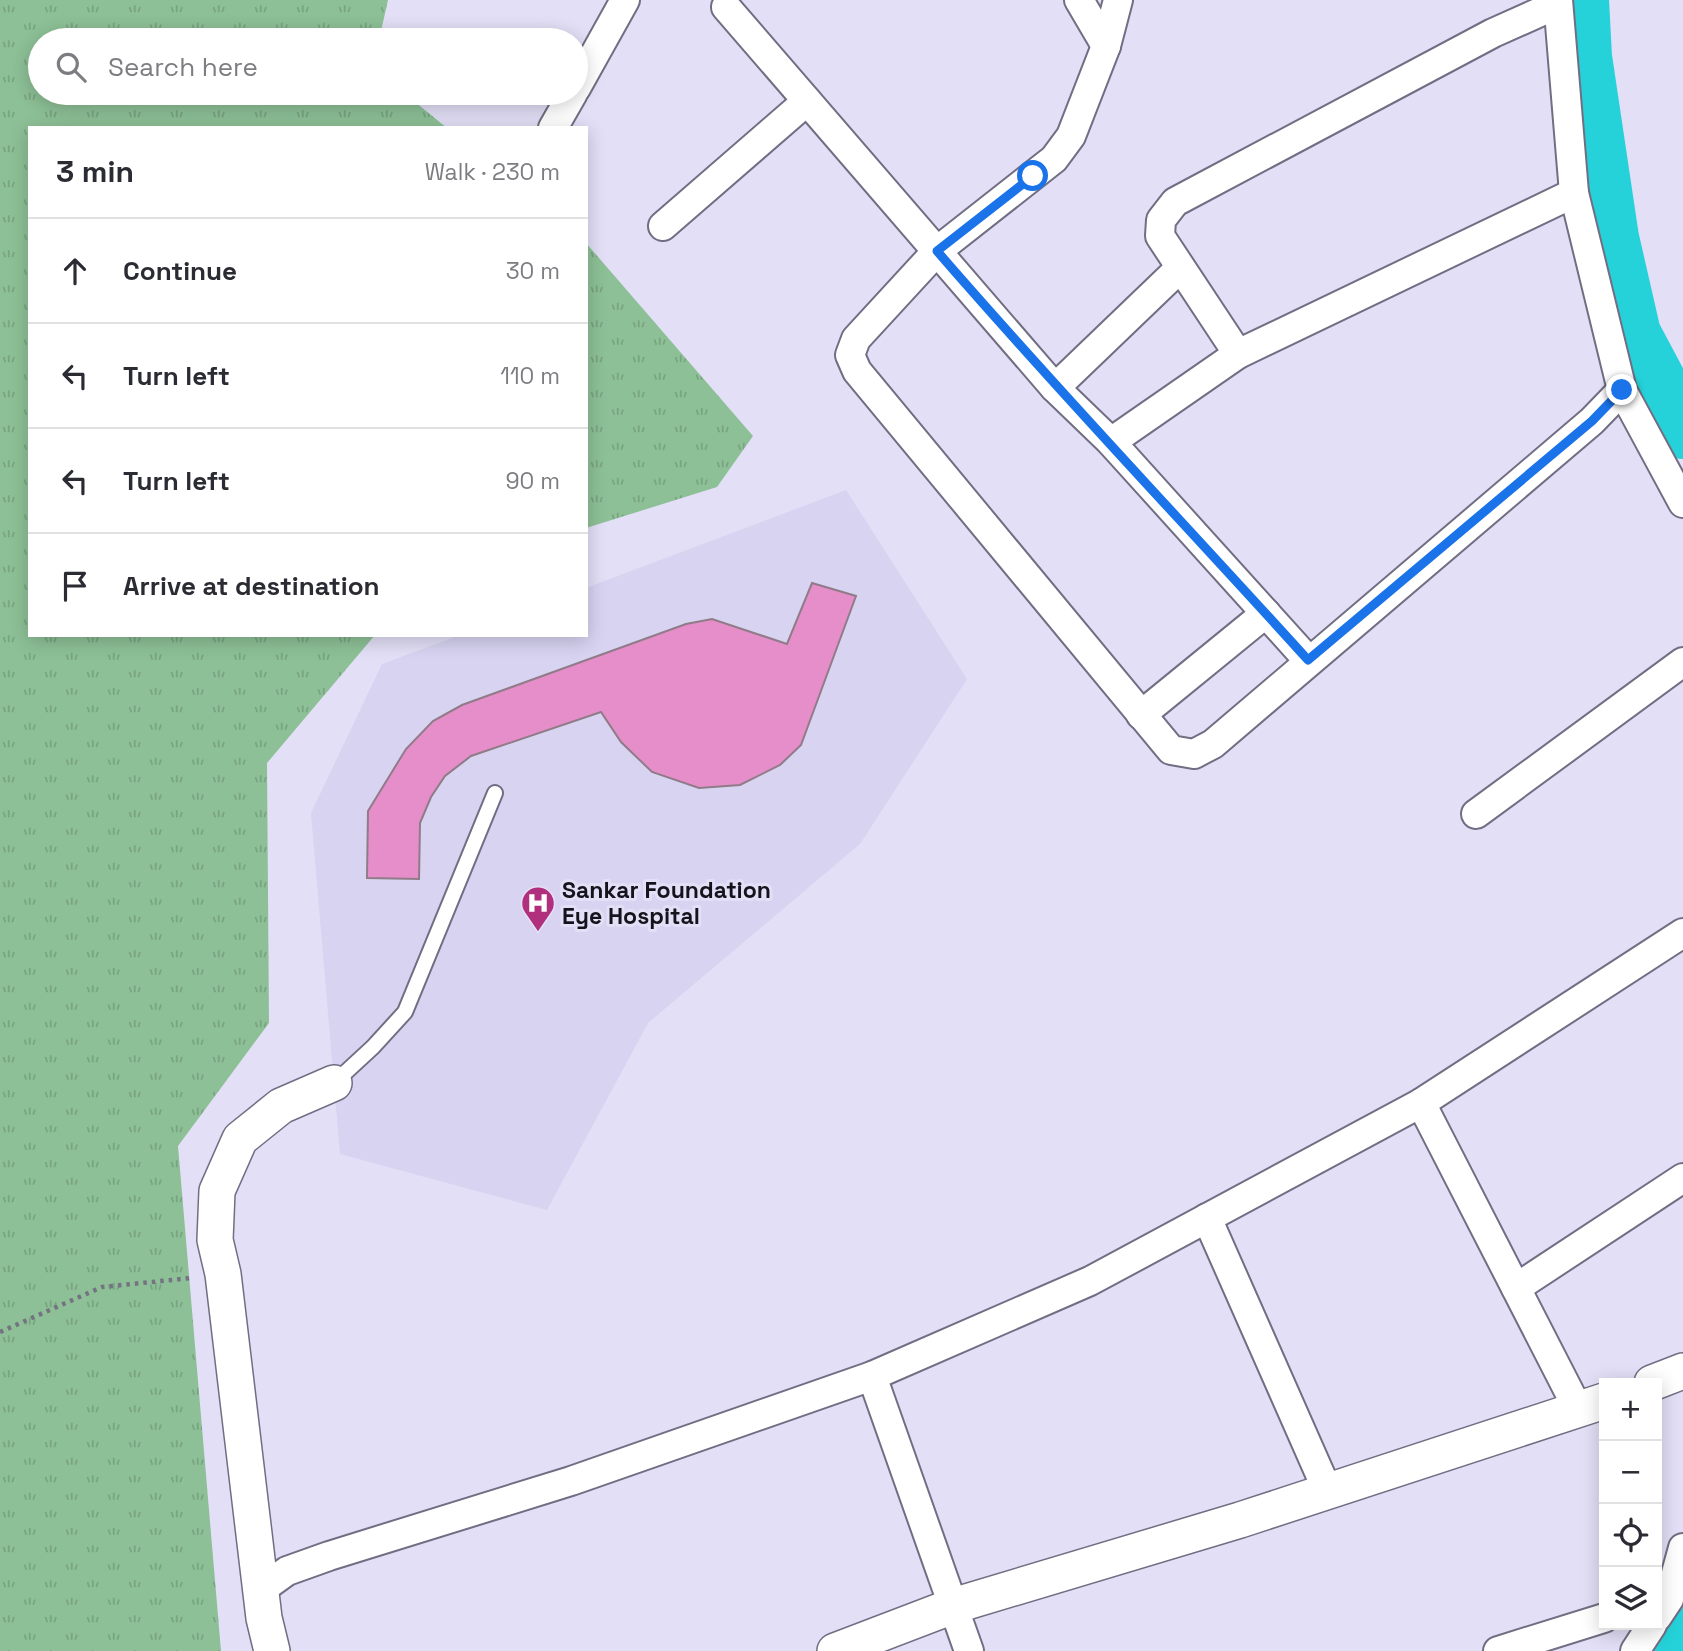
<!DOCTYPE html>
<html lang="en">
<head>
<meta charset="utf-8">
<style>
  :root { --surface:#fff; --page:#f7f7f7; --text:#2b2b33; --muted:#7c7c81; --line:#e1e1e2 }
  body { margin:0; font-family:"Space Grotesk",sans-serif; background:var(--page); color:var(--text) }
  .controls { position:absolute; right:21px; bottom:21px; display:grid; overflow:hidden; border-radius:0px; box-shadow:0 4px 18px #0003 }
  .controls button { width:63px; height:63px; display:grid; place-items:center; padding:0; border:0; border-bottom:2px solid var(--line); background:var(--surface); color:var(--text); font:35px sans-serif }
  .stop { position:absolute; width:21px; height:21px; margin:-16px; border:5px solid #1a73e8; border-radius:50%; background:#fff }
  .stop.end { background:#1a73e8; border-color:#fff; box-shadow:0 2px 7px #0008 }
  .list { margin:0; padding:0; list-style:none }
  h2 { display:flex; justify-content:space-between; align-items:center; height:91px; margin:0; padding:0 28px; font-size:30px }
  h2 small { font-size:23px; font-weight:400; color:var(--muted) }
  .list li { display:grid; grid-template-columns:46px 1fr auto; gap:21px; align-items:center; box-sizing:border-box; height:105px; padding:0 28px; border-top:2px solid var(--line) }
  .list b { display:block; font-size:26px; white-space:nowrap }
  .list em { font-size:23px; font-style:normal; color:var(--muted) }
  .icon { flex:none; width:38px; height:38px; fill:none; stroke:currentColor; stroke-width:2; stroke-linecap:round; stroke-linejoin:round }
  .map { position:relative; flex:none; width:1683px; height:1651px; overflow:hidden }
  .search { position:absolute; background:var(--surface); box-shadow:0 4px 18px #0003; left:28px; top:28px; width:560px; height:77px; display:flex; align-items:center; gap:18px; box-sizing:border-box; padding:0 24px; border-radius:38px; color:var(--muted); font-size:26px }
  .panel { position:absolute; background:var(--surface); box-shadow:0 4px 18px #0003; left:28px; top:126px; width:560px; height:511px; border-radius:0px }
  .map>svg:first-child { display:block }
</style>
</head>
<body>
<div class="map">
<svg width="1683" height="1651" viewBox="0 0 1683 1651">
  <defs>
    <pattern id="grass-tufts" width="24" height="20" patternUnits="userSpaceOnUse" patternTransform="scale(1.75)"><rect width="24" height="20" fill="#8dc096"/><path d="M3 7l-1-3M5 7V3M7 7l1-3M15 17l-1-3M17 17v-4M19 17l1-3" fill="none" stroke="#79a481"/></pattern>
  </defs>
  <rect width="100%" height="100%" fill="#e2dff6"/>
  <path fill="#d7d3f1" d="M846 490 967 679 860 844 648 1023 547 1210 340 1154 311 813 382 664 460 635H586V588Z"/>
  <g fill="url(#grass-tufts)">
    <path d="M0 0H388L379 40H40V93H404L447 128H30V635H375L267 763 269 1023 178 1146 221 1651H0Z"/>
    <path d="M586 243 753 436 717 487 586 528Z"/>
  </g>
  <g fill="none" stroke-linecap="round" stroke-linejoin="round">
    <g stroke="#25d2d9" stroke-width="58">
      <path d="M1580 0 1583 57 1610 238 1632 334 1683 430"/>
      <path d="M1662 1651 1683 1602"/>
    </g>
  </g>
  <path fill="#e68ec9" stroke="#907b88" stroke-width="2" d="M812 583 856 596 801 745 780 765 740 785 699 788 652 772 621 742 601 712 471 756 445 776 431 797 420 823 419 879 367 878 368 811 406 749 433 721 462 705 686 624 712 619 787 644Z"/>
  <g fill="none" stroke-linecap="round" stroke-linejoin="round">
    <g stroke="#716e83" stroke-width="18">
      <path id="service" d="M334 1083 373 1047 405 1012 495 793"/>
    </g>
    <g stroke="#716e83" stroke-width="32">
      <g id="minor">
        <path d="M1079 0 1106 46"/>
        <path d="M1118 0 1106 46 1071 136 1054 159 937 251 856 339 850 355 857 371 1171 750 1194 754 1213 744 1592 421 1622 390"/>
        <path d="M1558 0 1574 193 1622 390 1683 503"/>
        <path d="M1558 4 1493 33 1175 202 1161 220 1160 236 1238 354 1574 193"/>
        <path d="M726 7 1055 388 1111 442 1308 660"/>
        <path d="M576 88 625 0"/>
        <path d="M553 128 573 93"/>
        <path d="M663 226 807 101"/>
        <path d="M1055 388 1180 268"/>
        <path d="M1111 442 1238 354"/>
        <path d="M1141 715 1266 613"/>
        <path d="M1476 814 1683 662"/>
        <path d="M1421 1103 1579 1411"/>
        <path d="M1207 1218 1328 1492"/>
        <path d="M1516 1288 1683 1178"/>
        <path d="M872 1376 969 1651"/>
        <path d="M262 1589 287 1571 329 1556 571 1481 872 1376 1090 1281 1421 1103 1683 933"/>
        <path d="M1657 1617 1669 1599 1683 1548"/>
        <path d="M1498 1651 1604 1618"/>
        <path d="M1635 1651 1652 1625"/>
      </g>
    </g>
    <g stroke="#716e83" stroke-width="38">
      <g id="tertiary">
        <path d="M1652 1383 1683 1371"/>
        <path d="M272 1651 264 1618 223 1274 215 1240 217 1191 240 1139 281 1106 334 1083"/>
        <path d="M835 1651 953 1606 1240 1520 1604 1401"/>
      </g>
    </g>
    <path stroke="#757382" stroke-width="4.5" stroke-dasharray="3.5 5" stroke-linecap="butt" d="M0 1332 102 1287 191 1278"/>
    <use href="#service" stroke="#fff" stroke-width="14"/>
    <use href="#minor" stroke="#fff" stroke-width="28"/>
    <use href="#tertiary" stroke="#fff" stroke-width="35"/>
  </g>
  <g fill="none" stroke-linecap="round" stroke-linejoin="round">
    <path stroke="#1a73e8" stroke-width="9" d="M1033 176 937 251C1057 390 1184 523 1308 660L1592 421 1622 390"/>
  </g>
  <defs>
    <g id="hospital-pin" transform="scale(1.75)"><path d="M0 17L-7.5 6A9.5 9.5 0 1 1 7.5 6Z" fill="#b0307d" stroke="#e2dff6"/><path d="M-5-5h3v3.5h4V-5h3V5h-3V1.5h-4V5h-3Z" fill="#fff"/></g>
  </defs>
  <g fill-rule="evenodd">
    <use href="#hospital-pin" x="538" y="903"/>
  </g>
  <g text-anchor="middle" stroke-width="6" stroke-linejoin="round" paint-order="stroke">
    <g font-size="23" font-weight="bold" fill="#15141c" stroke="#e2dff6" text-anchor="start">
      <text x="562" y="898">Sankar Foundation<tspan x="562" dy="26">Eye Hospital</tspan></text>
    </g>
  </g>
</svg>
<div class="controls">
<button>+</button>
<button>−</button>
<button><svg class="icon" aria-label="locate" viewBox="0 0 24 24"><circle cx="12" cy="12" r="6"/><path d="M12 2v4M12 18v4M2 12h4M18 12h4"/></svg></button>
<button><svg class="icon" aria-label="layers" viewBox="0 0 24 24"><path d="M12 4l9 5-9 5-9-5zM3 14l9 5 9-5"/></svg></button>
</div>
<div class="stop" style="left:1033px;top:176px"></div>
<div class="stop end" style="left:1622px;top:390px"></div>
<div class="search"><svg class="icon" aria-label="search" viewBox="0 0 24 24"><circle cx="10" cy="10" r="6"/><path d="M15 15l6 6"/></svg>Search here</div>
<section class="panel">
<h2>3 min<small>Walk · 230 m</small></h2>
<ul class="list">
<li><svg class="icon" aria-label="ahead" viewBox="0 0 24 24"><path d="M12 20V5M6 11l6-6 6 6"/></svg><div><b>Continue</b></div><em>30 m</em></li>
<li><svg class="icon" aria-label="left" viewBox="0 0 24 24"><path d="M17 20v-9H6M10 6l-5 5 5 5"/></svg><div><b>Turn left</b></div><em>110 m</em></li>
<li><svg class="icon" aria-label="left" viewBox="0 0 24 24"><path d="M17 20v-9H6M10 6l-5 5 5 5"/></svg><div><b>Turn left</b></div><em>90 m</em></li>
<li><svg class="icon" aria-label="arrive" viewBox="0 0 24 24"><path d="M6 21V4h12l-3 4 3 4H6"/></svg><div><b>Arrive at destination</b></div></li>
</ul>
</section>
</div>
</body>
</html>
